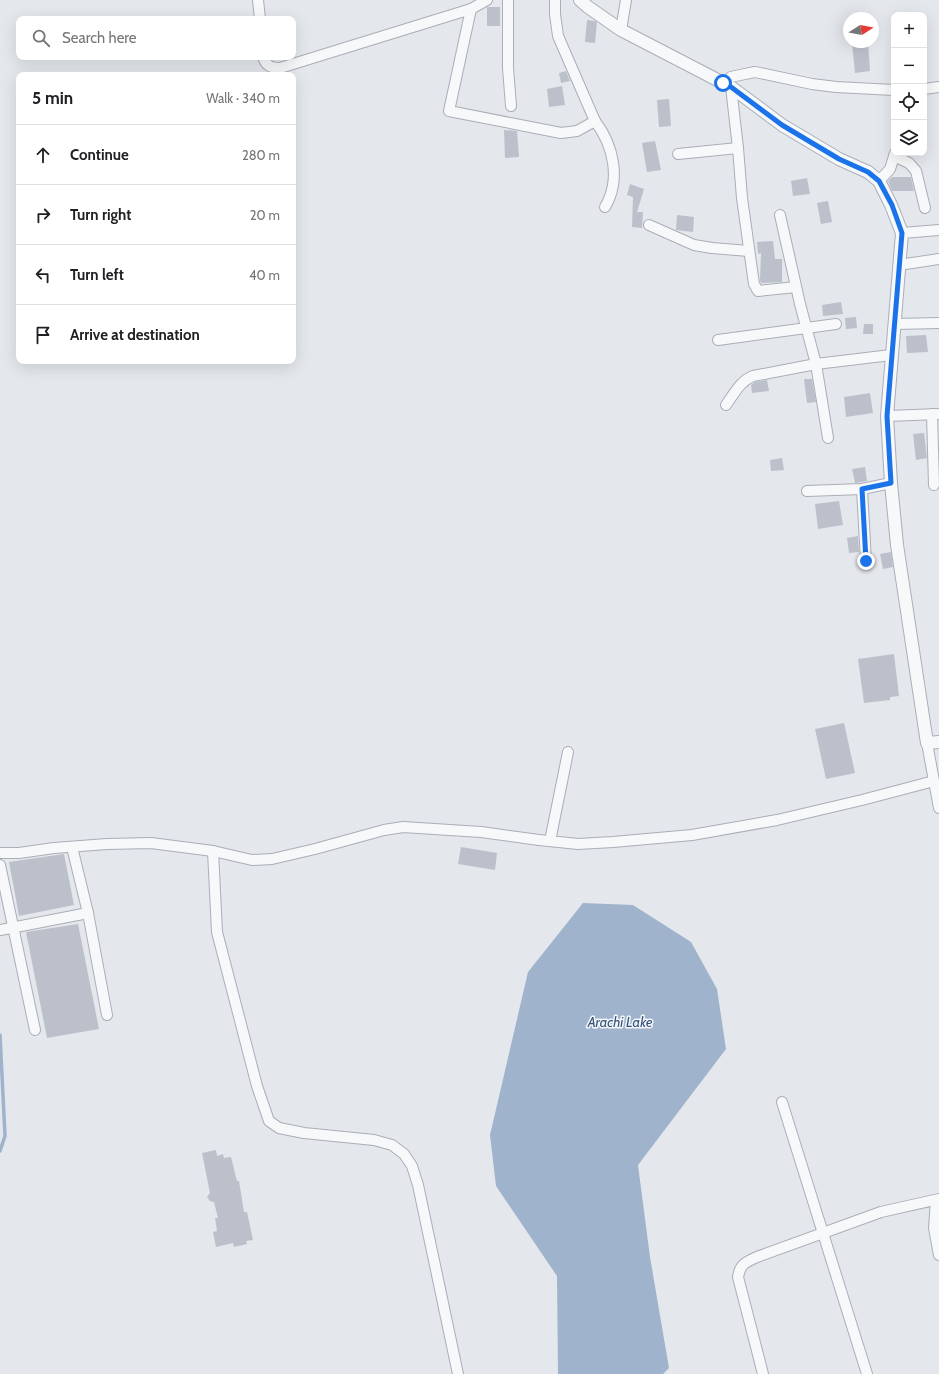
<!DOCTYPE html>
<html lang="en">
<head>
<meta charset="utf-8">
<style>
  :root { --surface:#fff; --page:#f6f6f6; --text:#202124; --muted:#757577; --line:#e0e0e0 }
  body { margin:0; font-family:Cabin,sans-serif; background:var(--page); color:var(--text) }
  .controls { position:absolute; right:12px; top:12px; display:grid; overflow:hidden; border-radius:8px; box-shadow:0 4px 16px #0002 }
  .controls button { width:36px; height:36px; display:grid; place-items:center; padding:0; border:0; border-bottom:1px solid var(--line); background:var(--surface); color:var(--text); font:20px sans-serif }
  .compass { position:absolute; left:843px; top:12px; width:36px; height:36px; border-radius:50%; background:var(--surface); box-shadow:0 4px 16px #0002; rotate:79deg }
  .stop { position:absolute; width:12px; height:12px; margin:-9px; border:3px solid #1a73e8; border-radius:50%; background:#fff }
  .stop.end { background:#1a73e8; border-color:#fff; box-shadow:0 1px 4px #0008 }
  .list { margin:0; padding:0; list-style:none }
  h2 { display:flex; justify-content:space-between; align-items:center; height:52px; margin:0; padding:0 16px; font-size:17px }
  h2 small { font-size:13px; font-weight:400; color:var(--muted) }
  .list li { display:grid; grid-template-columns:26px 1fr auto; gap:12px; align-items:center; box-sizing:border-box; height:60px; padding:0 16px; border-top:1px solid var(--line) }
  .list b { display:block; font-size:15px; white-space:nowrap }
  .list em { font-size:13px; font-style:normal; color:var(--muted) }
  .icon { flex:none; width:22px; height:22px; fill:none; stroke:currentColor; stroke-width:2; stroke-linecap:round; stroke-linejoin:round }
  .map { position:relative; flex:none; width:939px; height:1374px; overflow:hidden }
  .search { position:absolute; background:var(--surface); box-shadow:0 4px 16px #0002; left:16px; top:16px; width:280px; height:44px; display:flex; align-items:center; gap:10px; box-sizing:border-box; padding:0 14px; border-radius:8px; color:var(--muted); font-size:15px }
  .panel { position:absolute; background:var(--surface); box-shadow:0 4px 16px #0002; left:16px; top:72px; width:280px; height:292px; border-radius:8px }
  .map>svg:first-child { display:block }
</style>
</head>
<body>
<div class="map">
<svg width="939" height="1374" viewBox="0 0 939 1374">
  <rect width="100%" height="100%" fill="#e4e7ec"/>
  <path fill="#9fb4cc" d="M583 903 633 905 691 942 717 989 726 1049 638 1165 650 1257 669 1368 663 1374H558L557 1276 496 1186 490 1135 528 972Z"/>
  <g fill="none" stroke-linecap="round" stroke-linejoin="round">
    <path stroke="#9fb4cc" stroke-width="3.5" d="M0 1035 5 1136 0 1151"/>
  </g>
  <g fill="#bbc0ca">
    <rect x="487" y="7" width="13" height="19"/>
    <path d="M587 20 595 21 597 22 595 43 585 42Z"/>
    <path d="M852 42H868L870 71 855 73Z"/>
    <path d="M566 71 570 81 561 83 559 73Z"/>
    <path d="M562 86 565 105 549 107 547 89Z"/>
    <path d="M669 99 671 126 659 127 657 100Z"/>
    <path d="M504 130 517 131 519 157 505 158Z"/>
    <path d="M655 141 661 170 647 172 642 143Z"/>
    <path d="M892 177H911L914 191H892L888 181Z"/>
    <path d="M807 178 810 194 793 196 791 181Z"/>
    <path d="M630 184 644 189 637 212H643L642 228 632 227 633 197 627 195Z"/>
    <path d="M828 201 832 222 821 224 817 203Z"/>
    <path d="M677 215 694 217 693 232 676 230Z"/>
    <path d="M773 241 775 259H782V282L761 283 760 280 761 253 758 254 757 242Z"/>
    <path d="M841 302 843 314 823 316 822 305Z"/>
    <path d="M856 317 857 328 846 329 845 318Z"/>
    <path d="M864 324H873V334H863Z"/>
    <path d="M926 335 928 352 907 353 906 336Z"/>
    <path d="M804 379H812L816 402 807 403Z"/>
    <path d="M767 380 769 391 752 393 751 385 755 382Z"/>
    <path d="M870 393 873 413 846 417 844 397Z"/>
    <path d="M924 433 927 458 916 460 913 434Z"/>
    <path d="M782 458 784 470 771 471 770 460Z"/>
    <path d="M865 467 867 481 855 483 852 469Z"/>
    <path d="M839 501 843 525 818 529 815 504Z"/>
    <path d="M858 536 859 552 849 553 847 538Z"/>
    <path d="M891 552 893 567 883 569 880 554Z"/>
    <path d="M894 654 899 696 890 697V700L864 703 858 659Z"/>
    <path d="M844 723 855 773 826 779 815 729Z"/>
    <path d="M461 847 497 853 495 870 458 864Z"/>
    <path d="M64 854 74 905 19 916 9 862Z"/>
    <path d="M78 924 99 1029 47 1038 26 932Z"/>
    <path d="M216 1150 217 1156 223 1154 224 1158 231 1157 237 1181H239L244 1212H247L253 1240 246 1241 247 1244 234 1247 233 1243 216 1247 213 1232 217 1231 215 1218H218L214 1202 210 1201 207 1197 210 1193 202 1153Z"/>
  </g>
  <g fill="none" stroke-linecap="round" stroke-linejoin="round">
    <g stroke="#a9aeb7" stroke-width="12">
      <g id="minor">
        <path d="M258 0 260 19"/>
        <path d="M508 0V68L511 106"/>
        <path d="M471 9 449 111 561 133 577 131 595 121 558 36 555 14V0"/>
        <path d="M621 30 626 0"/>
        <path d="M263 57C266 66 271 68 280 68L471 9 487 0"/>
        <path d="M723 83 731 77 740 75 755 72 812 84 836 87 894 90"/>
        <path d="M731 87 738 148 742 198 754 284 758 291 796 287"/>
        <path d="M924 89 939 87"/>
        <path d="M595 121C614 146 621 180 605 207"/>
        <path d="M678 154 738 148"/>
        <path d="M894 156 909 163 916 171 925 208"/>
        <path d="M879 181 890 169 895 153"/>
        <path d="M780 215 800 304 816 364 828 438"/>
        <path d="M649 225 694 245 712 248 749 251"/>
        <path d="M902 233 939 230"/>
        <path d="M899 265 939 259"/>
        <path d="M895 324 939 323"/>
        <path d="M718 340 836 324"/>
        <path d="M726 405C734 394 740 381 753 376L816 364 891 355"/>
        <path d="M932 414 934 485"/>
        <path d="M887 416 939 414"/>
        <path d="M862 489 866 561"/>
        <path d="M807 491 862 489 891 483"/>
        <path d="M927 743 939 808"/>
        <path d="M550 841 568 752"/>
        <path d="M72 847 88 913 107 1015"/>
        <path d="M213 851 217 932 257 1086 269 1121 279 1128 304 1133 374 1140 392 1145 404 1154 412 1166 418 1185 458 1374"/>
        <path d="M0 853H19L54 848 107 844 151 843 213 851 252 860 272 859 315 849 384 830 403 827 481 832 539 840 578 844 613 842 692 835 777 820 862 800 934 781"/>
        <path d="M0 865 35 1030"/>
        <path d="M0 930 88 913"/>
        <path d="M782 1102 867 1374"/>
        <path d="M936 1200 934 1228 939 1255"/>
        <path d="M763 1374 738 1277C740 1264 746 1262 757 1257L881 1212 939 1199"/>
      </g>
    </g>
    <g stroke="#a9aeb7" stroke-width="14">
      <path id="tertiary" d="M580 0 588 7 621 30 731 87 782 125 839 159 868 172 879 181 891 205 902 233 887 416 891 483 897 545 927 743 939 742"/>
    </g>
    <use href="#minor" stroke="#f7f8fa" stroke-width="10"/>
    <use href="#tertiary" stroke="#f7f8fa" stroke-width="12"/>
  </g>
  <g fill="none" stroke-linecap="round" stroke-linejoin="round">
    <path stroke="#1a73e8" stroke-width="5" d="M723 83 731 87 782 125 839 159 868 172 879 181 892 205 902 233 887 416 891 483 862 489 866 561"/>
  </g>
  <g text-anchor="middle" stroke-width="3" stroke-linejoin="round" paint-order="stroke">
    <g font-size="14" font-style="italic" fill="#34527a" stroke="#f4f6f9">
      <text x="620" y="1027">Arachi Lake</text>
    </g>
  </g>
</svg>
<div class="controls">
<button>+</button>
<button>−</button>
<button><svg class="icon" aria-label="locate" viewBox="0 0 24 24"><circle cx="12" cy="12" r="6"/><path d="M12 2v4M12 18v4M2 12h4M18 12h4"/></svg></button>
<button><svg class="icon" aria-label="layers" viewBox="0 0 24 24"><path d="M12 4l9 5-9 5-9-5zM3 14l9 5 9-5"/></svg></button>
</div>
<svg class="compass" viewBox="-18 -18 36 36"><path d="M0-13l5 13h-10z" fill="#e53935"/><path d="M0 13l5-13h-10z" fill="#757577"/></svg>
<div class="stop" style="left:723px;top:83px"></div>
<div class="stop end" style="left:866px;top:561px"></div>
<div class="search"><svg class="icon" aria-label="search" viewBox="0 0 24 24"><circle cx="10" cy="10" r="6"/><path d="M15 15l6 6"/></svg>Search here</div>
<section class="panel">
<h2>5 min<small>Walk · 340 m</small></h2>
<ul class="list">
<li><svg class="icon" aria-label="ahead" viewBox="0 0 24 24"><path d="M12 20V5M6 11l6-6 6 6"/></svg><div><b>Continue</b></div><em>280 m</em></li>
<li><svg class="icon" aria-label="right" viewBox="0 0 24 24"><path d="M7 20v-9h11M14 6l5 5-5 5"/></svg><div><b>Turn right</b></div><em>20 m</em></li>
<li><svg class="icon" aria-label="left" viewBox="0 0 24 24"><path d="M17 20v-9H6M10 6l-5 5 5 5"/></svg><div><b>Turn left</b></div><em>40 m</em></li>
<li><svg class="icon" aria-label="arrive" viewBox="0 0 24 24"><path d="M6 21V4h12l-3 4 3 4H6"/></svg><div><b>Arrive at destination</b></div></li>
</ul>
</section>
</div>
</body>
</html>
